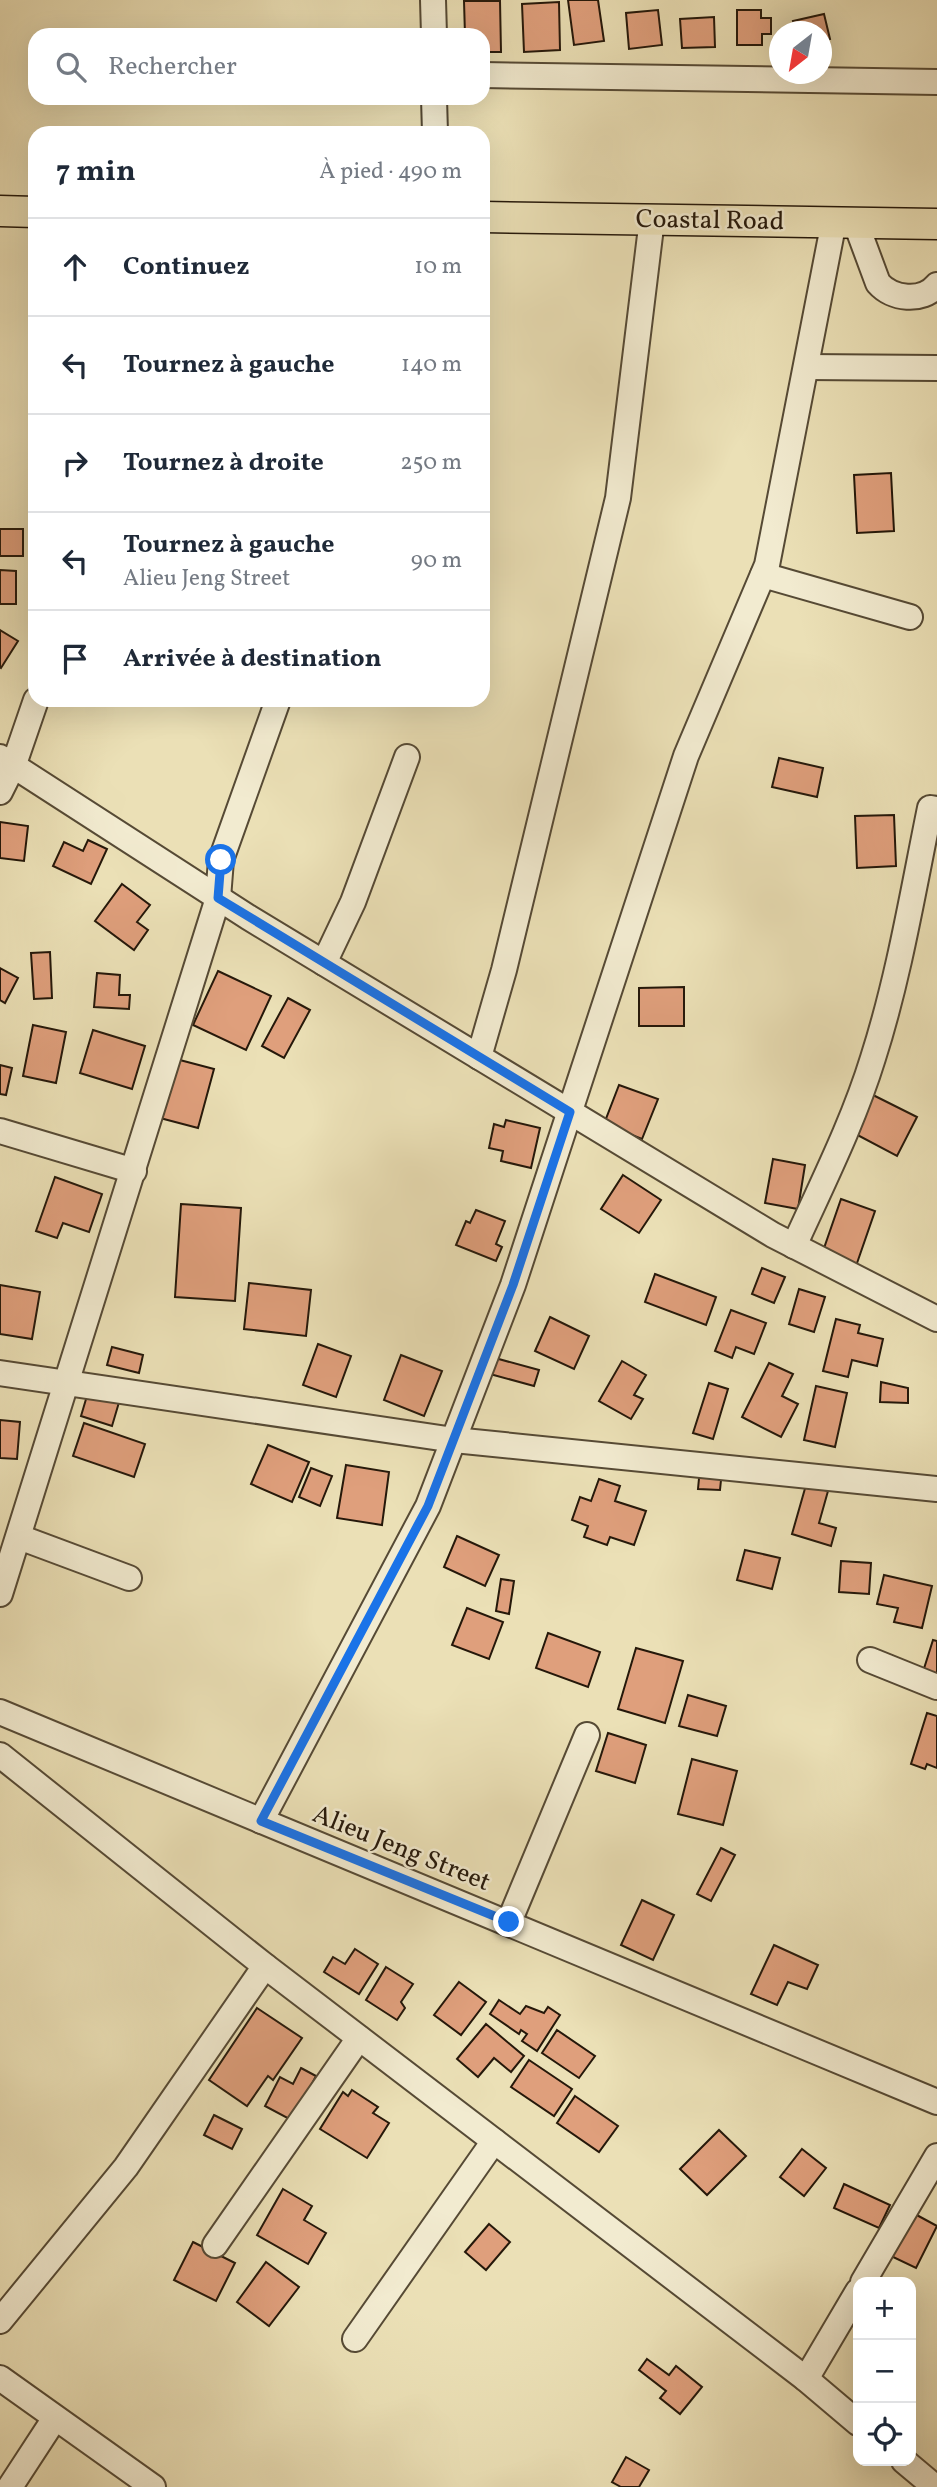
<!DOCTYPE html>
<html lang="fr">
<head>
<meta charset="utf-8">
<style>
  :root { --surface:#fff; --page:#f6f6f7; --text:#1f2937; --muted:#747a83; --line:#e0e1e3 }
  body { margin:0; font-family:Vollkorn,serif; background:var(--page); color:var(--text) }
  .controls { position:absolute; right:21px; bottom:21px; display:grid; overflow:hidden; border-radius:14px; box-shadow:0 7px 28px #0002 }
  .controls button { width:63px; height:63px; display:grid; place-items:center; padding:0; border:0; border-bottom:2px solid var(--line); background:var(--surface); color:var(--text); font:35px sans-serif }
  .compass { position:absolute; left:769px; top:21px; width:63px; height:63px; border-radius:50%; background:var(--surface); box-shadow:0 7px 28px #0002; rotate:211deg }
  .stop { position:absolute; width:21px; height:21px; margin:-16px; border:5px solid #1a73e8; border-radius:50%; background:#fff }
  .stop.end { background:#1a73e8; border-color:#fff; box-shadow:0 2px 7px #0008 }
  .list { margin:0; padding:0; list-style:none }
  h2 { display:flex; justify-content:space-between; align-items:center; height:91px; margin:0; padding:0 28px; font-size:30px }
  h2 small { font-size:23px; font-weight:400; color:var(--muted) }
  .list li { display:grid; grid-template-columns:46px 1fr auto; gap:21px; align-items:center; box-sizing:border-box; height:98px; padding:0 28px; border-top:2px solid var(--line) }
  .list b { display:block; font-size:26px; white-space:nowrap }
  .list p { margin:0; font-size:23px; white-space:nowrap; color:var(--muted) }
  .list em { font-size:23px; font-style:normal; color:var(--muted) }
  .icon { flex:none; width:38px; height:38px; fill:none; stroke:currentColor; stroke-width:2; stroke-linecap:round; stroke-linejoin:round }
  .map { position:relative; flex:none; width:937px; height:2487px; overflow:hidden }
  .search { position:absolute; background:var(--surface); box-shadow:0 7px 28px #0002; left:28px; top:28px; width:462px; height:77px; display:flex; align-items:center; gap:18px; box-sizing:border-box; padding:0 24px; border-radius:21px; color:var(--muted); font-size:26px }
  .panel { position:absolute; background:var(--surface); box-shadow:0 7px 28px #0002; left:28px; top:126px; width:462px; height:581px; border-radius:21px }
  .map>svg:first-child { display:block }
</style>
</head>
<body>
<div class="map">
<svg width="937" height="2487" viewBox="0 0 937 2487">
  <rect width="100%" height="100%" fill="#ebe0b6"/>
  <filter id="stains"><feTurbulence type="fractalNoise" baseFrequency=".00286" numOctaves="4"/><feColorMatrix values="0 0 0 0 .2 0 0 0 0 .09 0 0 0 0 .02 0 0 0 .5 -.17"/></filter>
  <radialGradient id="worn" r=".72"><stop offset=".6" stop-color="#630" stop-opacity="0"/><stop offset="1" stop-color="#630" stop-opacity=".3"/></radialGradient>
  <g fill="#df9f7c" stroke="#25180a" stroke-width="2">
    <path d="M568 0H598L604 41 574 45Z"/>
    <path d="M464 1H500L501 52H483V35H465Z"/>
    <path d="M559 2 560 50 524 52 522 4Z"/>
    <path d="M658 10 662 45 629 49 626 13Z"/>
    <path d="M737 10H761V18H771V34H762V45H737Z"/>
    <path d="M824 14 830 39 822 41V32H796L793 21Z"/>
    <path d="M714 17 715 47 682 48 680 19Z"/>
    <path d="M891 473 894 531 857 533 854 475Z"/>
    <rect x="0" y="529" width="23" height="27"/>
    <path d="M0 570 16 571V604H0Z"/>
    <path d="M0 630 18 641 1 668 0 667Z"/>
    <path d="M779 758 823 768 817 797 772 787Z"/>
    <path d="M894 815 896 866 857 868 855 816Z"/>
    <path d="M0 822 28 826 24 861 0 858Z"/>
    <path d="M88 840 107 849 91 884 53 866 64 842 83 851Z"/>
    <path d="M122 884 150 905 137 922 148 930 134 950 95 921Z"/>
    <path d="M50 952 52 998 34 999 31 953Z"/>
    <path d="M0 968 18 978 5 1003 0 1000Z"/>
    <path d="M218 971 271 996 246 1050 193 1025Z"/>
    <path d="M97 973 120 975 119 995H130L129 1009 94 1007Z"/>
    <path d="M684 987V1026H639V988Z"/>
    <path d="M288 998 310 1010 284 1058 262 1046Z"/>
    <path d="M33 1025 66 1032 56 1083 23 1076Z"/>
    <path d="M93 1030 145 1046 132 1089 80 1073Z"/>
    <path d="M176 1059 214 1069 198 1128 160 1118Z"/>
    <path d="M0 1065 12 1068 6 1095 0 1094Z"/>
    <path d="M619 1085 658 1099 642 1139 604 1124Z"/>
    <path d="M867 1092 917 1117 897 1156 848 1130Z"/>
    <path d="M506 1120 540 1128 531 1168 501 1161 503 1151 489 1148 494 1124 504 1127Z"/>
    <path d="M773 1159 805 1165 798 1209 765 1203Z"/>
    <path d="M623 1175 661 1200 639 1233 601 1209Z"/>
    <path d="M55 1177 102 1194 89 1232 63 1223 57 1238 36 1231Z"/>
    <path d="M841 1199 875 1211 856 1266 822 1254Z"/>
    <path d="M181 1204 241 1208 235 1301 175 1297Z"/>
    <path d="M476 1210 505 1221 496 1244 502 1247 496 1261 456 1245 466 1221 470 1223Z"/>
    <path d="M762 1268 785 1277 774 1303 752 1294Z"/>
    <path d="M655 1274 716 1297 706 1325 645 1302Z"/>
    <path d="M249 1283 311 1290 306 1336 244 1329Z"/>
    <path d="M0 1285 40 1292 32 1339 0 1334Z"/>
    <path d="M799 1289 825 1297 814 1332 789 1324Z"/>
    <path d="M731 1310 766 1323 754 1354 736 1347 732 1358 715 1351Z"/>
    <path d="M550 1317 589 1336 574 1369 535 1351Z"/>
    <path d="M836 1319 860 1325 858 1333 883 1339 877 1366 852 1360 848 1377 823 1371Z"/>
    <path d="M318 1344 351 1356 336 1397 303 1385Z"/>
    <path d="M112 1347 143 1355 139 1373 107 1365Z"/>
    <path d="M401 1355 442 1371 424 1416 384 1400Z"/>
    <path d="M495 1358 539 1370 534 1386 490 1374Z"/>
    <path d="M622 1361 646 1375 634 1395 643 1399 631 1419 599 1401Z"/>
    <path d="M769 1363 793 1374 782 1396 798 1404 781 1437 742 1417Z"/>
    <path d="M881 1382 908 1388V1403L880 1402Z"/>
    <path d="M709 1383 728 1389 713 1439 693 1433Z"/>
    <path d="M816 1386 847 1393 835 1447 804 1440Z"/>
    <path d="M89 1389 120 1399 112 1426 81 1416Z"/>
    <path d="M0 1420 20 1422 17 1459 0 1458Z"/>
    <path d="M84 1423 145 1444 134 1477 73 1456Z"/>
    <path d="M268 1445 309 1462 292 1502 251 1484Z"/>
    <path d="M346 1465 389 1472 382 1525 337 1518Z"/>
    <path d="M311 1468 332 1476 320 1506 299 1497Z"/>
    <path d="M700 1468 722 1470 720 1490 698 1489Z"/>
    <path d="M599 1479 620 1486 615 1501 646 1511 634 1545 610 1537 607 1545 584 1537 588 1526 572 1520 580 1497 591 1501Z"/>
    <path d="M806 1485 828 1491 819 1523 836 1528 831 1546 792 1534Z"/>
    <path d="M457 1536 499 1555 485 1586 444 1567Z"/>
    <path d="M745 1550 780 1558 772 1589 737 1580Z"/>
    <path d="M841 1561 871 1563 869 1594 839 1592Z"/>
    <path d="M884 1575 932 1586 922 1628 894 1622 898 1608 877 1604Z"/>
    <path d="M501 1579 514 1581 509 1614 496 1611Z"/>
    <path d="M467 1608 503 1622 489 1659 452 1645Z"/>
    <path d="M548 1633 600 1652 588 1687 536 1668Z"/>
    <path d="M933 1640 937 1641V1683L921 1678Z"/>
    <path d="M636 1648 683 1661 665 1723 618 1709Z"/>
    <path d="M688 1695 726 1706 717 1736 679 1726Z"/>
    <path d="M927 1713 937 1716V1768L927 1764 925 1769 911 1764Z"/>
    <path d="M608 1733 646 1745 635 1783 596 1771Z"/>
    <path d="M692 1759 737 1771 723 1825 678 1814Z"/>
    <path d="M721 1848 735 1855 711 1901 697 1894Z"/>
    <path d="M642 1900 674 1915 653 1960 621 1945Z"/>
    <path d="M774 1945 818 1965 807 1989 788 1982 777 2005 751 1994Z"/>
    <path d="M355 1949 378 1964 359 1994 324 1972 333 1957 345 1964Z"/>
    <path d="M386 1967 413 1984 401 2002 405 2008 397 2020 366 2000Z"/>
    <path d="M459 1982 486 2002 461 2035 434 2015Z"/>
    <path d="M499 2000 520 2014 526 2006 544 2013 548 2007 560 2015 537 2051 522 2041 527 2034 521 2030 519 2034 490 2014Z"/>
    <path d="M257 2008 302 2038 273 2080 268 2076 247 2106 209 2080Z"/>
    <path d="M486 2024 524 2056 511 2072 494 2058 478 2077 457 2059Z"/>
    <path d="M557 2030 595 2056 579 2078 542 2053Z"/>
    <path d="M529 2060 572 2089 554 2116 511 2087Z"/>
    <path d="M301 2068 316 2076 293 2121 265 2106 280 2077 293 2084Z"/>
    <path d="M352 2090 378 2107 373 2113 389 2123 367 2158 320 2129 343 2092 348 2096Z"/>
    <path d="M575 2096 618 2126 599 2152 557 2123Z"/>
    <path d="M214 2115 242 2129 232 2149 204 2135Z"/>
    <path d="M719 2130 746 2156 707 2195 680 2169Z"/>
    <path d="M802 2149 826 2168 804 2196 780 2177Z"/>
    <path d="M844 2184 890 2205 879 2228 834 2208Z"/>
    <path d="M283 2189 312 2206 304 2220 326 2233 308 2264 257 2235Z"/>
    <path d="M913 2213 937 2226 916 2268 891 2256Z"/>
    <path d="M489 2224 510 2242 486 2270 465 2252Z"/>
    <path d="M193 2242 235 2263 216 2301 174 2280Z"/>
    <path d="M266 2262 299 2287 269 2326 237 2302Z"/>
    <path d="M647 2359 669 2375 676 2366 702 2387 680 2414 660 2398 666 2391 639 2370Z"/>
    <path d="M626 2457 649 2470 639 2487H621L612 2482Z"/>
  </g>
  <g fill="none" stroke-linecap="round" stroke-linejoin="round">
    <g stroke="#564a35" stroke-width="28">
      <g id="minor">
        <path d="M433 0 434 35"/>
        <path d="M483 75 937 82"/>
        <path d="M434 98 435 133"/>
        <path d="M855 221 878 283C892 299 922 303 937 285"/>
        <path d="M807 367 937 368"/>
        <path d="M763 575 910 617"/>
        <path d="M0 757 248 917 773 1235 937 1319"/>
        <path d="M0 792 14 764 36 700"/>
        <path d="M324 963 353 902 407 757"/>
        <path d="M479 1057 504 970 618 498 652 219"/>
        <path d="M0 1131 134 1171"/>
        <path d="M794 1246C822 1184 853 1123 873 1058 899 977 913 891 930 808L937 809"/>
        <path d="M0 1373 454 1440 937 1489"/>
        <path d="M19 1537 129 1578"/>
        <path d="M0 1594 218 898 221 860 278 700"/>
        <path d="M870 1660 937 1687"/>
        <path d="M0 1712 937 2102"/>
        <path d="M0 1755 265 1966 806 2379 858 2423"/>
        <path d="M261 1821 428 1506 513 1285 686 756 767 565 834 221"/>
        <path d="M509 1922 587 1735"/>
        <path d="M215 2245 359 2038"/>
        <path d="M863 2282 937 2156"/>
        <path d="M0 2321 126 2167 265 1966"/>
        <path d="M355 2339 494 2141"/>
        <path d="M0 2378 153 2487"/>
        <path d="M806 2379 858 2291"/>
        <path d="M904 2461 935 2487"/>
        <path d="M10 2487 55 2418"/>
      </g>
    </g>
    <g stroke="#25180a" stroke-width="33">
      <g id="major">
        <path d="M0 211 35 212"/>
        <path d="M483 217 937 224"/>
      </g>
    </g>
    <use href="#minor" stroke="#f2ebd0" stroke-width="24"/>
    <use href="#major" stroke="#ebe0b6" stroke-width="30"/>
  </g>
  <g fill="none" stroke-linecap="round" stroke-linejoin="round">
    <path stroke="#1a73e8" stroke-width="9" d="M221 860 218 898 570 1112 513 1285 428 1506 261 1821 509 1922"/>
  </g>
  <g text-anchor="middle" stroke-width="5" stroke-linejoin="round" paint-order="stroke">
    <g font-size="26" fill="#25180a" stroke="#f2ebd0">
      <text transform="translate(710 219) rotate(1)" y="9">Coastal Road</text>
      <text transform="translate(402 1847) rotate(22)" y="9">Alieu Jeng Street</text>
    </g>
  </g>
  <rect width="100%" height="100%" filter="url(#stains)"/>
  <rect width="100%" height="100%" fill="url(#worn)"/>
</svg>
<div class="controls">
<button>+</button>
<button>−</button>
<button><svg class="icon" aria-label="locate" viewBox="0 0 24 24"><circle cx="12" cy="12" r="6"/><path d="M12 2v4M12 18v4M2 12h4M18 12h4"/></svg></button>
</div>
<svg class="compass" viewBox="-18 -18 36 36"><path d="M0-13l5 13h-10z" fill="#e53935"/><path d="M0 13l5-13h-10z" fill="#747a83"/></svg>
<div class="stop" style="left:221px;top:860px"></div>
<div class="stop end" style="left:509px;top:1922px"></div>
<div class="search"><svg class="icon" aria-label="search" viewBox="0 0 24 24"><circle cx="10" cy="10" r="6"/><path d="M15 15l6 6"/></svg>Rechercher</div>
<section class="panel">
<h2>7 min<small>À pied · 490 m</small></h2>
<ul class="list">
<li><svg class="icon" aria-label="ahead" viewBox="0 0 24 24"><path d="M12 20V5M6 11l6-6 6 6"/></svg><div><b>Continuez</b></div><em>10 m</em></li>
<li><svg class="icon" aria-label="left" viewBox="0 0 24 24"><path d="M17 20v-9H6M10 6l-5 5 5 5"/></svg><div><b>Tournez à gauche</b></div><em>140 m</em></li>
<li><svg class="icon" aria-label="right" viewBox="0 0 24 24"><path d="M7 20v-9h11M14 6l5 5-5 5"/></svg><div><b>Tournez à droite</b></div><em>250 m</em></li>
<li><svg class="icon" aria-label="left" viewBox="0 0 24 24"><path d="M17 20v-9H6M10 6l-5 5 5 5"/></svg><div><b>Tournez à gauche</b><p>Alieu Jeng Street</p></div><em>90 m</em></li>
<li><svg class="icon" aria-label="arrive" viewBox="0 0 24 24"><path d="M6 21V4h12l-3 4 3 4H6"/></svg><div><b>Arrivée à destination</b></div></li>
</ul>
</section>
</div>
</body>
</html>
